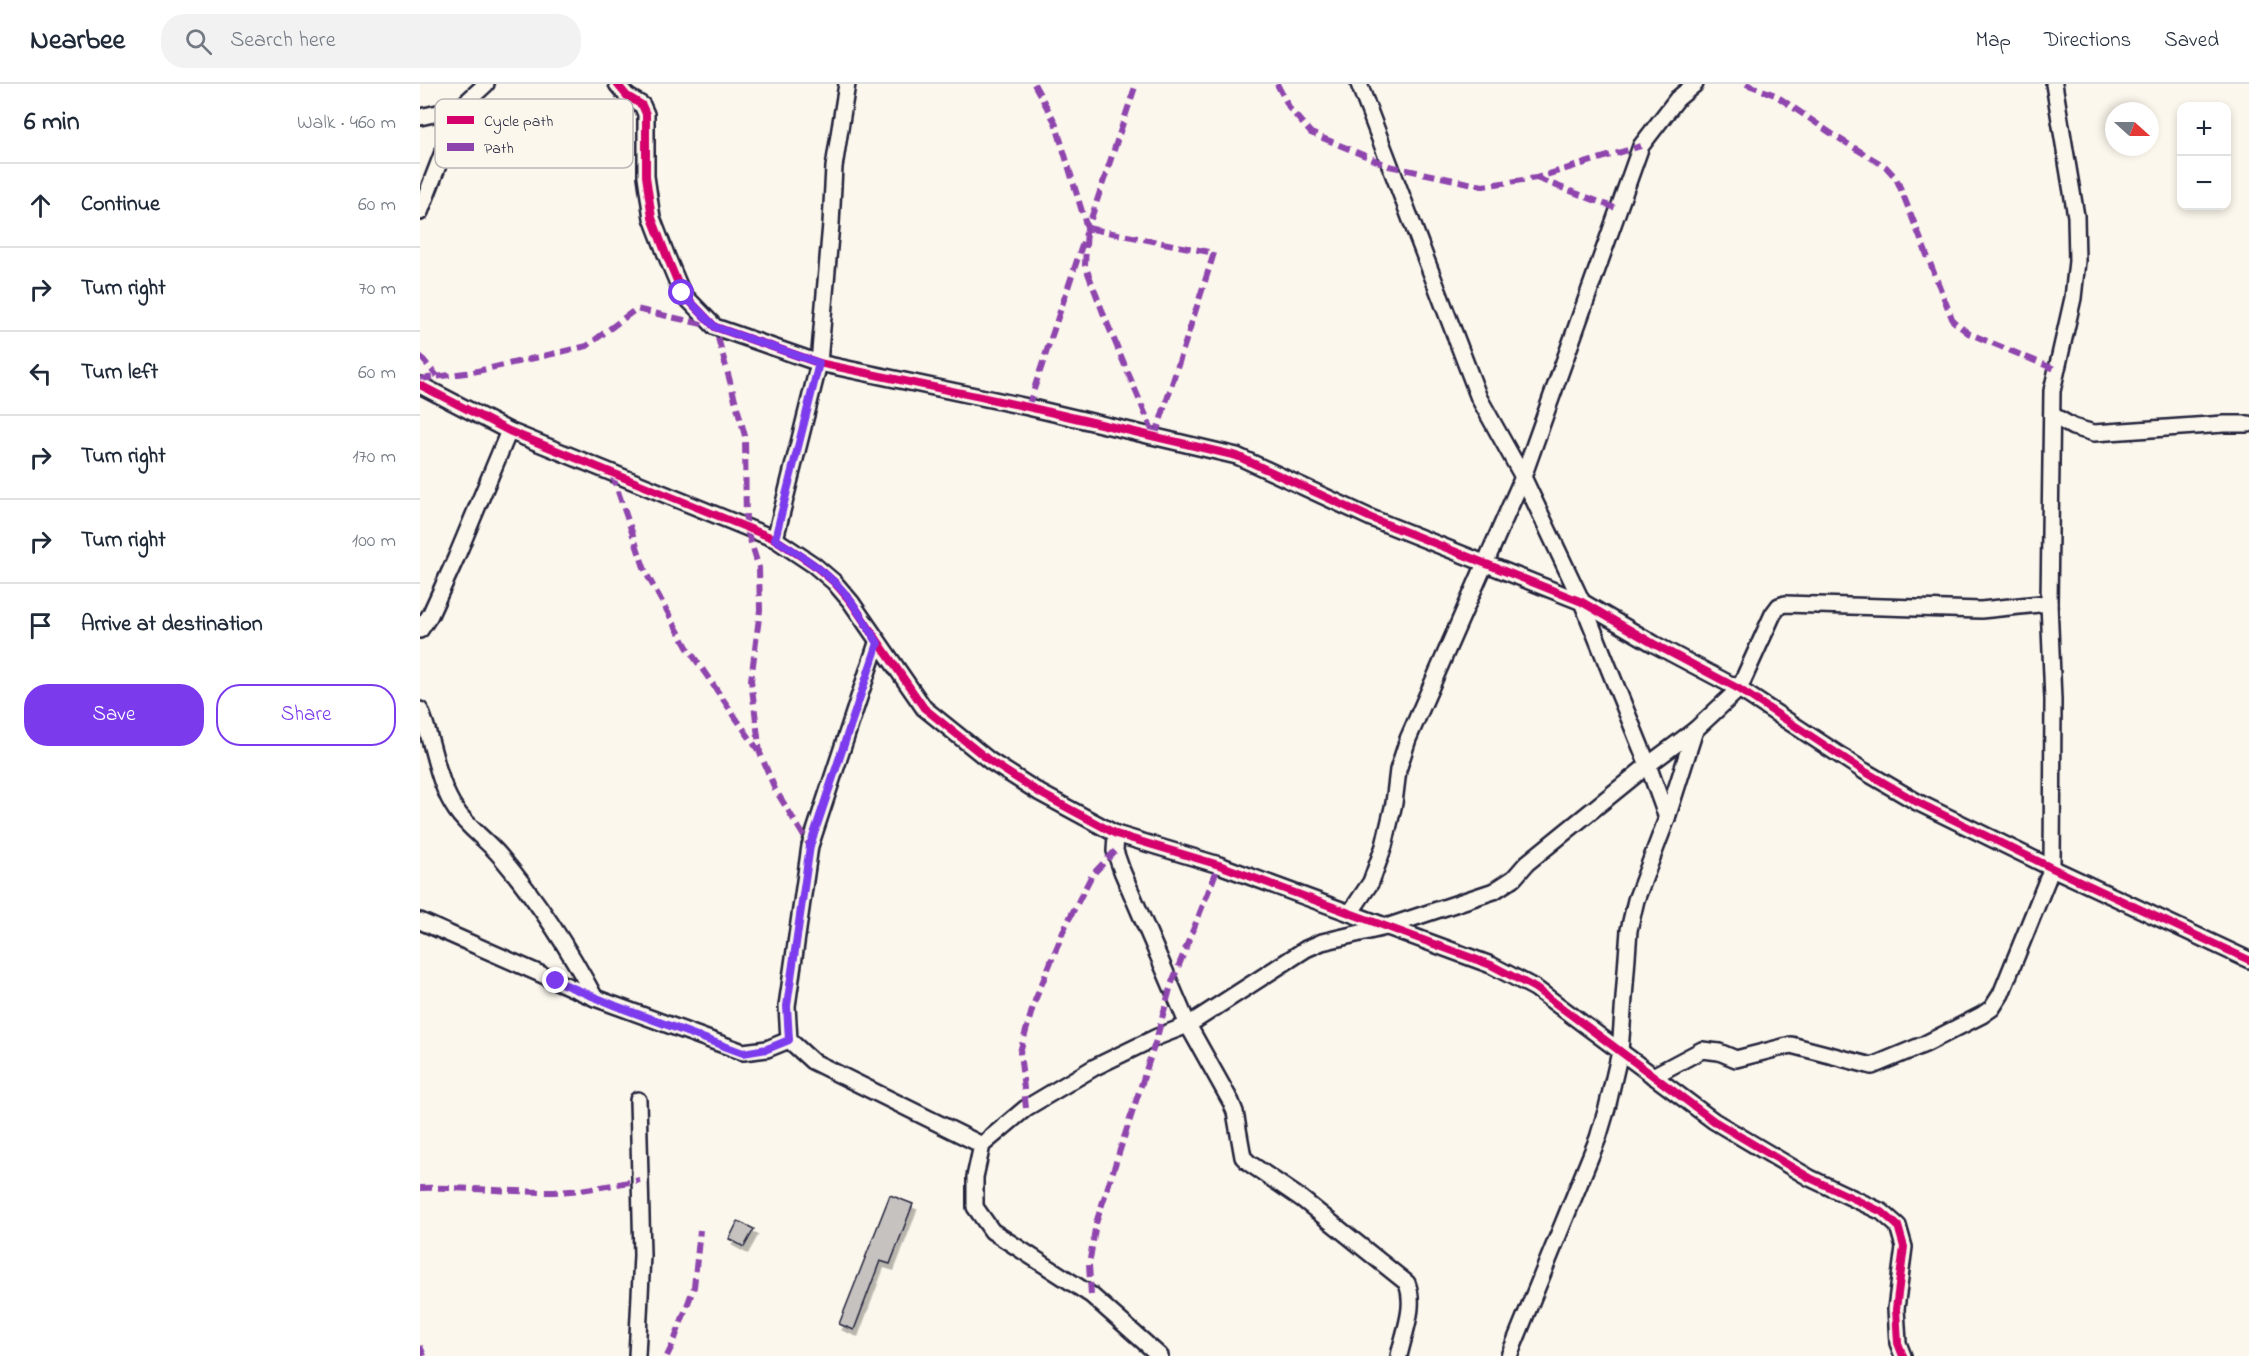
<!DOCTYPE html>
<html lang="en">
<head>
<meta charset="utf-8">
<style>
  :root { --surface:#fff; --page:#f2f2f3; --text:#1f2937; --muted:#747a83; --line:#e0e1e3; --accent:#7c3aed }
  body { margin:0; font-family:"Indie Flower",sans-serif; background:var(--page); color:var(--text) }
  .controls { position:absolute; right:18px; top:18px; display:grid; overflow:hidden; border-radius:12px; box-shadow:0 3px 9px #0003 }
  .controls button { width:54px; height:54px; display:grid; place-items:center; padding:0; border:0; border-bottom:2px solid var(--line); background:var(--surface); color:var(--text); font:30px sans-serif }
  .compass { position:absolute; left:1685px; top:18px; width:54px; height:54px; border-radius:50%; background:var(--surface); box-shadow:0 3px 9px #0003; rotate:111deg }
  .stop { position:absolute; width:18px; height:18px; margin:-14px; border:4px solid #7c3aed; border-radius:50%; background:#fff }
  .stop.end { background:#7c3aed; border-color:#fff; box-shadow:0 2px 6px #0008 }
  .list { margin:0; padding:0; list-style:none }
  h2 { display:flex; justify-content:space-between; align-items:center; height:78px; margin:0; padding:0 24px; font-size:26px }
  h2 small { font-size:20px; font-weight:400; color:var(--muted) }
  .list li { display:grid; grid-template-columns:39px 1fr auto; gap:18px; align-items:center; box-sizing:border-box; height:84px; padding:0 24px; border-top:2px solid var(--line) }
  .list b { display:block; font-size:22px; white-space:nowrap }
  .list em { font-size:20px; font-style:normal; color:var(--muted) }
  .actions { display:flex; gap:12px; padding:18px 24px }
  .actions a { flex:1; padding:14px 0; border:2px solid var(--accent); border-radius:24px; text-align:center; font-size:21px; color:var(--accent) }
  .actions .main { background:var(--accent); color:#fff }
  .icon { flex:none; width:33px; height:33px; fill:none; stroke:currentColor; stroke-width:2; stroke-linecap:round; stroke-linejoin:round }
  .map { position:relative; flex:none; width:1829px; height:1272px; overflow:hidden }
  header { display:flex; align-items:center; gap:36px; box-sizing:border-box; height:84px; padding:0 30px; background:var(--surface); border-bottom:2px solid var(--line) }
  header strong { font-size:28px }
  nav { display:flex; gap:33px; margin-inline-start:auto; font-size:21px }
  .search { width:420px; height:54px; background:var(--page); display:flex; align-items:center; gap:15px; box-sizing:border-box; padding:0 21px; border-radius:24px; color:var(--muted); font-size:22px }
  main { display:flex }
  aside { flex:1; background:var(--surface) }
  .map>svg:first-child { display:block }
</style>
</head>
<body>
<header>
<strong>Nearbee</strong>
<div class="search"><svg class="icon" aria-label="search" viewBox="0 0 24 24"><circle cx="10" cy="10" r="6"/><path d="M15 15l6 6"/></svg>Search here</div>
<nav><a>Map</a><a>Directions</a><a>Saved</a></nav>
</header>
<main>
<aside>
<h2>6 min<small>Walk · 460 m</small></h2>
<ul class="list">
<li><svg class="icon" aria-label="ahead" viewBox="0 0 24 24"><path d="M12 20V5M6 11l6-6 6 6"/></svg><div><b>Continue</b></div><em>60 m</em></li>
<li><svg class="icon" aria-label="right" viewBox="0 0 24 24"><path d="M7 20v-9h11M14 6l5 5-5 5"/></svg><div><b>Turn right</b></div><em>70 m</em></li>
<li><svg class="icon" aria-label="left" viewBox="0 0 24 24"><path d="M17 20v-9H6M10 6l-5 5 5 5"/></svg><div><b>Turn left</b></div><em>60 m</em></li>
<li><svg class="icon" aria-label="right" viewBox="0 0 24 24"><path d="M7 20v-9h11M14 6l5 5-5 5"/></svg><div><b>Turn right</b></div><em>170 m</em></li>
<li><svg class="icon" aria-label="right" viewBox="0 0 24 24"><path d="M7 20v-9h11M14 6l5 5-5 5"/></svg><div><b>Turn right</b></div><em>100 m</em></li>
<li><svg class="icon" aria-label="arrive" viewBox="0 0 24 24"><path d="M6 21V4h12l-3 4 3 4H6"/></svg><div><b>Arrive at destination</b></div></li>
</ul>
<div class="actions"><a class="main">Save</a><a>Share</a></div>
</aside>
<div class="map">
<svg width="1829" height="1272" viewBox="0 0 1829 1272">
  <defs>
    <filter id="shadow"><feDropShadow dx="3.5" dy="6" stdDeviation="0" flood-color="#0004"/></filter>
  </defs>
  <rect width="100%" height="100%" fill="#fbf7ec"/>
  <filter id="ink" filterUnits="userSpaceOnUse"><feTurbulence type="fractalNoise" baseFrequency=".0167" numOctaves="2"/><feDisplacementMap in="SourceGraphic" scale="12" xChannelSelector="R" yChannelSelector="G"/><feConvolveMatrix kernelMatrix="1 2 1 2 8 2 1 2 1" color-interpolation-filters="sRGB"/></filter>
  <g filter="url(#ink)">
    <g fill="#c6c2c0" stroke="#22223b" stroke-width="1.5" filter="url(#shadow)">
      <path d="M470 1111 493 1120 470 1180 460 1177 434 1246 419 1240Z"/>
      <path d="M318 1137 334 1145 324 1163 309 1155Z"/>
    </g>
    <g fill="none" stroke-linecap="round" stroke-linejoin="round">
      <g stroke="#22223b" stroke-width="20">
        <g id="street">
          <path d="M197 0 207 12 222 21 226 30V92L232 134 247 173 262 209 295 243 399 279 608 323 817 372 951 434 1162 518 1234 560 1319 605 1444 687 1497 718 1632 784 1829 876"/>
          <path d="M939 0 1059 314 1103 393 1162 518 1228 681 1247 734"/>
          <path d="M0 33 40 24 66 0"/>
          <path d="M0 128 40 24"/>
          <path d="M0 301 89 347 355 455 394 481 414 498 431 518 504 624 570 677 620 709 696 750 799 781 1071 881 1115 904 1294 1037 1390 1094 1462 1128 1478 1142 1484 1163 1476 1225 1478 1259 1483 1272"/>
          <path d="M1632 331 1653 343 1674 349 1804 340H1829"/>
          <path d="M355 455 399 279 411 140 414 83 427 0"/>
          <path d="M0 546 10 531 36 474 89 347"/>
          <path d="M457 559 390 762 367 922 369 956 392 977 562 1061"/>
          <path d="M0 626C14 658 16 697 36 726 48 744 67 756 81 773 118 817 148 863 175 914"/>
          <path d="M696 750 695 767 702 787 768 941 811 1018 815 1028 823 1073 829 1079 882 1115 987 1199C996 1223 984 1248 979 1272"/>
          <path d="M930 829 951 798 964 762 974 719 978 686 988 655 1103 393 1221 62 1257 15 1275 0"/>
          <path d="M0 837 175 914 323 968 347 965 369 956"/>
          <path d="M1233 992 1282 966 1299 968 1316 975 1371 961 1452 982 1505 960 1562 931 1572 924 1581 910 1632 784 1633 616 1629 519 1632 307 1653 214 1657 177 1656 132 1634 0"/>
          <path d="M217 1272 222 1171 218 1016"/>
          <path d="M740 1272 671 1211 572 1147 555 1123V1093L562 1061 606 1024 675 983 737 953 768 941 886 865 902 858 966 843 1074 807 1094 794 1107 779 1228 681 1275 646 1319 605 1353 530 1359 522 1365 520 1561 526 1629 519"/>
          <path d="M1089 1272 1178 1054 1187 1024 1200 968 1209 846 1216 816 1247 734 1275 646"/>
        </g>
      </g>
      <use href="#street" stroke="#fbf7ec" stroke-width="15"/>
      <g stroke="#8e44ad" stroke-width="6" stroke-dasharray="12 6" stroke-linecap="butt">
        <path d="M614 0 635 38 667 144 665 181 685 234 735 353 794 169 667 144"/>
        <path d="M857 0 870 25 891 49 969 82 1063 102 1116 94 1221 62"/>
        <path d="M1326 0 1355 11 1415 52 1466 83 1476 94 1482 108 1533 237 1548 249 1637 286"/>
        <path d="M1116 94 1198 125"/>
        <path d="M0 272 17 292"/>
        <path d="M0 295 53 288 167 262 216 225 295 243 325 352 326 443 339 484 340 526 331 596 340 669 355 705 390 762"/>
        <path d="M608 323 716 0"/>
        <path d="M192 390 226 489 267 563 338 666"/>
        <path d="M606 1024 600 968 614 919 646 841 672 791 695 767"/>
        <path d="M0 1104C40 1103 80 1107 120 1108 153 1109 187 1102 220 1096"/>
        <path d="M671 1211 669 1181 676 1139 737 953 751 901 799 781"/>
        <path d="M0 1262 4 1272"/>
        <path d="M247 1272 253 1260 274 1203 280 1146"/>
      </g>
      <g stroke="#fbf7ec" stroke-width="11">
        <g id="cycleway">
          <path d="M197 0 207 12 222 21 226 30V92L232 134 247 173 262 209 295 243 399 279 608 323 817 372 951 434 1162 518 1234 560 1319 605 1444 687 1497 718 1632 784 1829 876"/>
          <path d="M0 301 89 347 355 455 394 481 414 498 431 518 504 624 570 677 620 709 696 750 799 781 1071 881 1115 904 1294 1037 1390 1094 1462 1128 1478 1142 1484 1163 1476 1225 1478 1259 1483 1272"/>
        </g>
      </g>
      <use href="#cycleway" stroke="#d6006c" stroke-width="8"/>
    </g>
  </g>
  <g fill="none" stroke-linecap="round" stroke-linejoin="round" filter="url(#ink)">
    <path stroke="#7c3aed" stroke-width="8" d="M136 897 196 922 323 969 347 965 369 956 367 922 390 762 458 559C444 538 432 514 413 497 396 480 375 468 355 455L399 279 295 243 262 209"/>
  </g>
  <rect x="15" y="15" width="198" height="69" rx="9" fill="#fbf7ec" stroke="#bab7b7" stroke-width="1.5"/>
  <rect x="27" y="32" width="27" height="8" fill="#d6006c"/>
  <rect x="27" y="59" width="27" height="8" fill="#8e44ad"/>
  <g font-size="16" fill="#22223b">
    <text x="64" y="42">Cycle path</text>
    <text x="64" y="69">Path</text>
  </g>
</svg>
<div class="controls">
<button>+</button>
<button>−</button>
</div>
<svg class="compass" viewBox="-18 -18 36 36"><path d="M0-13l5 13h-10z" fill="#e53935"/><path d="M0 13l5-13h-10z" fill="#747a83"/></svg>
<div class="stop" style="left:262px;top:209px"></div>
<div class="stop end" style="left:136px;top:897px"></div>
</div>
</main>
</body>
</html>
